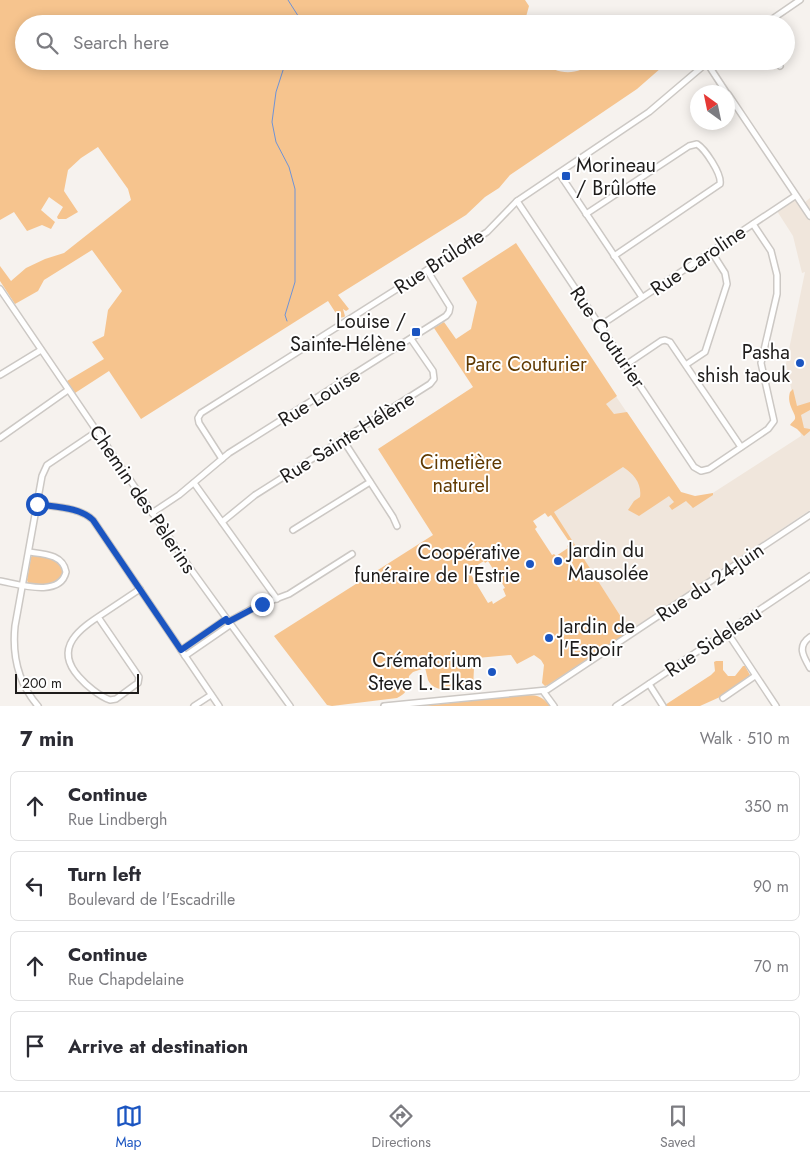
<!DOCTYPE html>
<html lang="en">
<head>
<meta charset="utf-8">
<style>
  :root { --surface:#fff; --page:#f2f2f3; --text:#2b2b33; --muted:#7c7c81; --line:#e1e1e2; --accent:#1b55c1 }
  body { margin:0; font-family:Jost,sans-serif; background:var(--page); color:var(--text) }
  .compass { position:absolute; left:690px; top:85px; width:45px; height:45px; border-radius:50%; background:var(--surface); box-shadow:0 2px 12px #0003; rotate:327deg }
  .scale { position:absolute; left:15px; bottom:12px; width:124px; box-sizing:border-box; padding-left:5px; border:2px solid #1e1c1b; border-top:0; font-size:14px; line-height:18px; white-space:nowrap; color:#1e1c1b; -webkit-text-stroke:4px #fff; paint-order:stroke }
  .stop { position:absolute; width:15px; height:15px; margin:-11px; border:4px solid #1b55c1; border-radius:50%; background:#fff }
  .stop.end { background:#1b55c1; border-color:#fff; box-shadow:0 1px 5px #0008 }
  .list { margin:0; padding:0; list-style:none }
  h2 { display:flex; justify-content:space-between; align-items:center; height:65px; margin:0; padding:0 20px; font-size:21px }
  h2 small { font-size:16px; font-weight:400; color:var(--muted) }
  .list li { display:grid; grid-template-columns:32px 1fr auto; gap:15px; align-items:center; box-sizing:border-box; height:70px; margin:0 10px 10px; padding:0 10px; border:1px solid var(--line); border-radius:8px }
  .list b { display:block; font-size:19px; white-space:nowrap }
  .list p { margin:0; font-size:16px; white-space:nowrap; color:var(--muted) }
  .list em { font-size:16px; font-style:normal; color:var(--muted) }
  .icon { flex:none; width:28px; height:28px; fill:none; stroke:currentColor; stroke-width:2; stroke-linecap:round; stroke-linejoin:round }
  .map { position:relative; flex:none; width:810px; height:706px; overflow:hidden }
  .search { position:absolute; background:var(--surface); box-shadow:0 2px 12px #0003; left:15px; right:15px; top:15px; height:55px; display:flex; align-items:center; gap:12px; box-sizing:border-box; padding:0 18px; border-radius:28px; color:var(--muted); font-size:19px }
  .sheet { height:385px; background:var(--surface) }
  nav { display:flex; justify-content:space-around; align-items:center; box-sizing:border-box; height:70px; border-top:1px solid var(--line); background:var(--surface); font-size:14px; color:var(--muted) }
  nav a { display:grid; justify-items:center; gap:2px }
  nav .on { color:var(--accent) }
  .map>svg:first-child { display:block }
</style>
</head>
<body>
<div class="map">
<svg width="810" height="706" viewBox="0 0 810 706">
  <rect width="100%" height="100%" fill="#f6f2ee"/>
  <path fill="#f0e6dc" d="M799 196 804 203 810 198V510L630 631 514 451 611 389 691 507 801 436 786 364 805 272 802 273 793 236 777 211Z"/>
  <g fill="#f6c48e" fill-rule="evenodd">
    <path d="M0 0H525L529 6 524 24H24V61H542C557 76 579 76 593 61H669L637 89 510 175 499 188 485 197 466 215 338 295 349 309 346 311 343 309 345 316 344 317 339 318 328 301 141 419 109 371 75 393 67 381 104 359 92 342 104 336 108 310 122 291 92 250 44 280 38 291 15 304 0 281V266L11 281 26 268 45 259 64 253 131 200 128 189 98 147 81 158 68 170 64 191 78 212 66 219H58L57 217 63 207 49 197 41 210 55 222 51 229 42 225 27 231 14 212 0 220Z"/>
    <path d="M516 243 617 396 606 404 614 414 627 412 681 492 695 496 713 493V495L693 508 686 501 672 510 669 506 674 502 669 496 639 516 628 510 634 501 640 497C642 484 634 474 623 467L554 512 630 631 548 685 545 686 542 683 544 665 541 660 534 655 517 664 511 655 477 658 474 668 473 688C460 689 435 695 428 680 427 676 426 671 425 668L413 672 409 676C408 687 408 693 397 698L332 706 327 705 274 636 433 535 378 449 473 387 434 328 444 322 456 339 471 329 477 302 462 278ZM545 513 548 517 551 515 570 543 567 546 568 548 556 556 554 554 552 555 535 529 537 527 533 521ZM484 561 485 563 488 561 505 588 503 589 506 596 493 604 492 601 488 603 470 573 472 572 471 569Z"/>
    <path d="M793 389 797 406 810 402V410L801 415 804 428 810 429V431L804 436 797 429 790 425C791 423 794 421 795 419 797 414 786 405 790 392Z"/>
    <path d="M33 555C46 558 61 557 63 573 56 588 42 585 28 583L27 580 31 557Z"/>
    <path d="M716 661H723V670L728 676H735L743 666H745L750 675 720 697 700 706H666L665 705 711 675 715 671 714 662Z"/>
    <path d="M528 695C538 695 544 698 550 706H422Z"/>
  </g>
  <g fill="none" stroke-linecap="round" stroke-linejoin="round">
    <g stroke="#6e93d7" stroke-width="1">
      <path d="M288 0 302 22 301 24"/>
      <path d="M286 61 276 92 272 122 276 142 289 167 295 189V282L285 315 287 321"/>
    </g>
    <g stroke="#ccc8c4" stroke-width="8">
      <g id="minor">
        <path d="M765 24 800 0"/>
        <path d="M777 61 780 66"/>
        <path d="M707 63 726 92"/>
        <path d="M728 94 810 216"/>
        <path d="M559 173 642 297"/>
        <path d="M517 201 694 467 701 471 709 469 768 429 774 421 761 363 777 294V275L771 251 753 224"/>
        <path d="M586 214 689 146 697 144C705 149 722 174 720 184L614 256"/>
        <path d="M0 289 190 568 290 706"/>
        <path d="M601 325 795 196"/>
        <path d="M627 364 661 341 665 340 670 342 741 447"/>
        <path d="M687 364 705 352 727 284 725 273 711 251"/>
        <path d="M0 375 41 350"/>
        <path d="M0 438 68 390"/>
        <path d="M343 440 393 517 397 526"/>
        <path d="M222 459 199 423 198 418 201 413 487 232 517 201 649 112 709 61"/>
        <path d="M194 483 277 599"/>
        <path d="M37 504C54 507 80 507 93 520L219 706"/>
        <path d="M152 513 179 495 229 453 446 316 449 312 450 307 427 270"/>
        <path d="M222 522 255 495 430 384 434 379 433 371 411 339"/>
        <path d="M293 530 370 482"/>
        <path d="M0 581C18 584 60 598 66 572 63 554 43 554 29 552"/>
        <path d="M98 617 139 677 138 683 135 685 116 699 110 700C99 696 86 685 79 677 52 647 81 628 104 613 116 605 128 597 140 589"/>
        <path d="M228 622 257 606 289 594 352 554"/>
        <path d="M727 632 776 706"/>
        <path d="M810 637C797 646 803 656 810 668"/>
        <path d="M181 650 226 619"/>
        <path d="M185 656 230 625"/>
        <path d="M649 684 663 706"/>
        <path d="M543 691 554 706"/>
        <path d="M723 698 755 676"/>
        <path d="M38 706C18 683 12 656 15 626L42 476 47 465 96 432"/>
        <path d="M194 706 211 695"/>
        <path d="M384 706 547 690 810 515"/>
        <path d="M616 706 810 576"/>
      </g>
    </g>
    <use href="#minor" stroke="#fff" stroke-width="5"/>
  </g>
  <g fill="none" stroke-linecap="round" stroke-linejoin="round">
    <path stroke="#1b55c1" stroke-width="6" d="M37 504C54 507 80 507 93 520L181 650 226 619 228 622 262 604"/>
  </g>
  <g fill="#1b55c1" stroke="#fff" stroke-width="2">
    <rect x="561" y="171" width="10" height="10" rx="2.5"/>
    <rect x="411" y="327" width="10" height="10" rx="2.5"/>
    <circle cx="800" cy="363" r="5"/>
    <circle cx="558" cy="561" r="5"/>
    <circle cx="530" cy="564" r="5"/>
    <circle cx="549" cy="638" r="5"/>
    <circle cx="492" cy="672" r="5"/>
  </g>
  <g text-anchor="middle" stroke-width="4" stroke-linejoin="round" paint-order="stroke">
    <g font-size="20" fill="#1e1c1b" stroke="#fff" text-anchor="end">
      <text x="576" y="172" text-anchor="start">Morineau<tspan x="576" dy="23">/ Brûlotte</tspan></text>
      <text x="406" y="328">Louise /<tspan x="406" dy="23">Sainte-Hélène</tspan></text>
      <text x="790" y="359">Pasha<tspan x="790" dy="23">shish taouk</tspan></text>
      <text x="568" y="557" text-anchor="start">Jardin du<tspan x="568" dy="23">Mausolée</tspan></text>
      <text x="520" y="559">Coopérative<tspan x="520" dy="23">funéraire de l'Estrie</tspan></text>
      <text x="559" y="633" text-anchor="start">Jardin de<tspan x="559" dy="23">l'Espoir</tspan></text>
      <text x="482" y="667">Crématorium<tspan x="482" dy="23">Steve L. Elkas</tspan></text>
    </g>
    <g font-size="20" fill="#1e1c1b" stroke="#fff">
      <text transform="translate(698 260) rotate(-34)" y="7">Rue Caroline</text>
      <text transform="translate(439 261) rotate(-33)" y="7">Rue Brûlotte</text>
      <text transform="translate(608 337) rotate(56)" y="7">Rue Couturier</text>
      <text transform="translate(319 397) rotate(-32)" y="7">Rue Louise</text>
      <text transform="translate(347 437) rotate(-32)" y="7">Rue Sainte-Hélène</text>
      <text transform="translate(143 499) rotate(56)" y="7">Chemin des Pèlerins</text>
      <text transform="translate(710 582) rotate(-34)" y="7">Rue du 24-Juin</text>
      <text transform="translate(713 641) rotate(-34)" y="7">Rue Sideleau</text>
    </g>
    <g font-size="20" fill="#613a02" stroke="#fff">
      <text x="526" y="371">Parc Couturier</text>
      <text x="461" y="469">Cimetière<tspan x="461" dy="23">naturel</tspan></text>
    </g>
  </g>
</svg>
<svg class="compass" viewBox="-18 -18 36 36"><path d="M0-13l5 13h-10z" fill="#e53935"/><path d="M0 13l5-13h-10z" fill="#7c7c81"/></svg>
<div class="scale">200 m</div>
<div class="stop" style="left:37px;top:504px"></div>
<div class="stop end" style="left:262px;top:604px"></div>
<div class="search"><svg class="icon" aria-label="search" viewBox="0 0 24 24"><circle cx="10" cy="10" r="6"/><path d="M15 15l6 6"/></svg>Search here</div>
</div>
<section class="sheet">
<h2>7 min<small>Walk · 510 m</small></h2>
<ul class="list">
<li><svg class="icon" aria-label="ahead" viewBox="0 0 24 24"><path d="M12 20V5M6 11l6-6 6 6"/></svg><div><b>Continue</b><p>Rue Lindbergh</p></div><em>350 m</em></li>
<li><svg class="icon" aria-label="left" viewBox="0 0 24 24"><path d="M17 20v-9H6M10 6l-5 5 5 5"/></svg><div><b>Turn left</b><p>Boulevard de l'Escadrille</p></div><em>90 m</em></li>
<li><svg class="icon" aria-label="ahead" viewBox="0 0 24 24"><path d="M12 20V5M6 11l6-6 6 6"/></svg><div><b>Continue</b><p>Rue Chapdelaine</p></div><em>70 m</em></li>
<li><svg class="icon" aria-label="arrive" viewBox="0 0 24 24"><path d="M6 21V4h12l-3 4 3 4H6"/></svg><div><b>Arrive at destination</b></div></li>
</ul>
</section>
<nav>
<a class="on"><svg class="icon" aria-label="map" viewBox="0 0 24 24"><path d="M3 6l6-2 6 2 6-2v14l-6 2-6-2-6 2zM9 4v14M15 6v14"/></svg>Map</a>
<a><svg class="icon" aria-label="directions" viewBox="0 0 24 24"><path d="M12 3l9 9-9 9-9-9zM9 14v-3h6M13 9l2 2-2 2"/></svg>Directions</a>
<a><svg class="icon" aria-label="saved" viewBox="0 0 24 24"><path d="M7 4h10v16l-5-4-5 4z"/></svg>Saved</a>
</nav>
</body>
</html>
